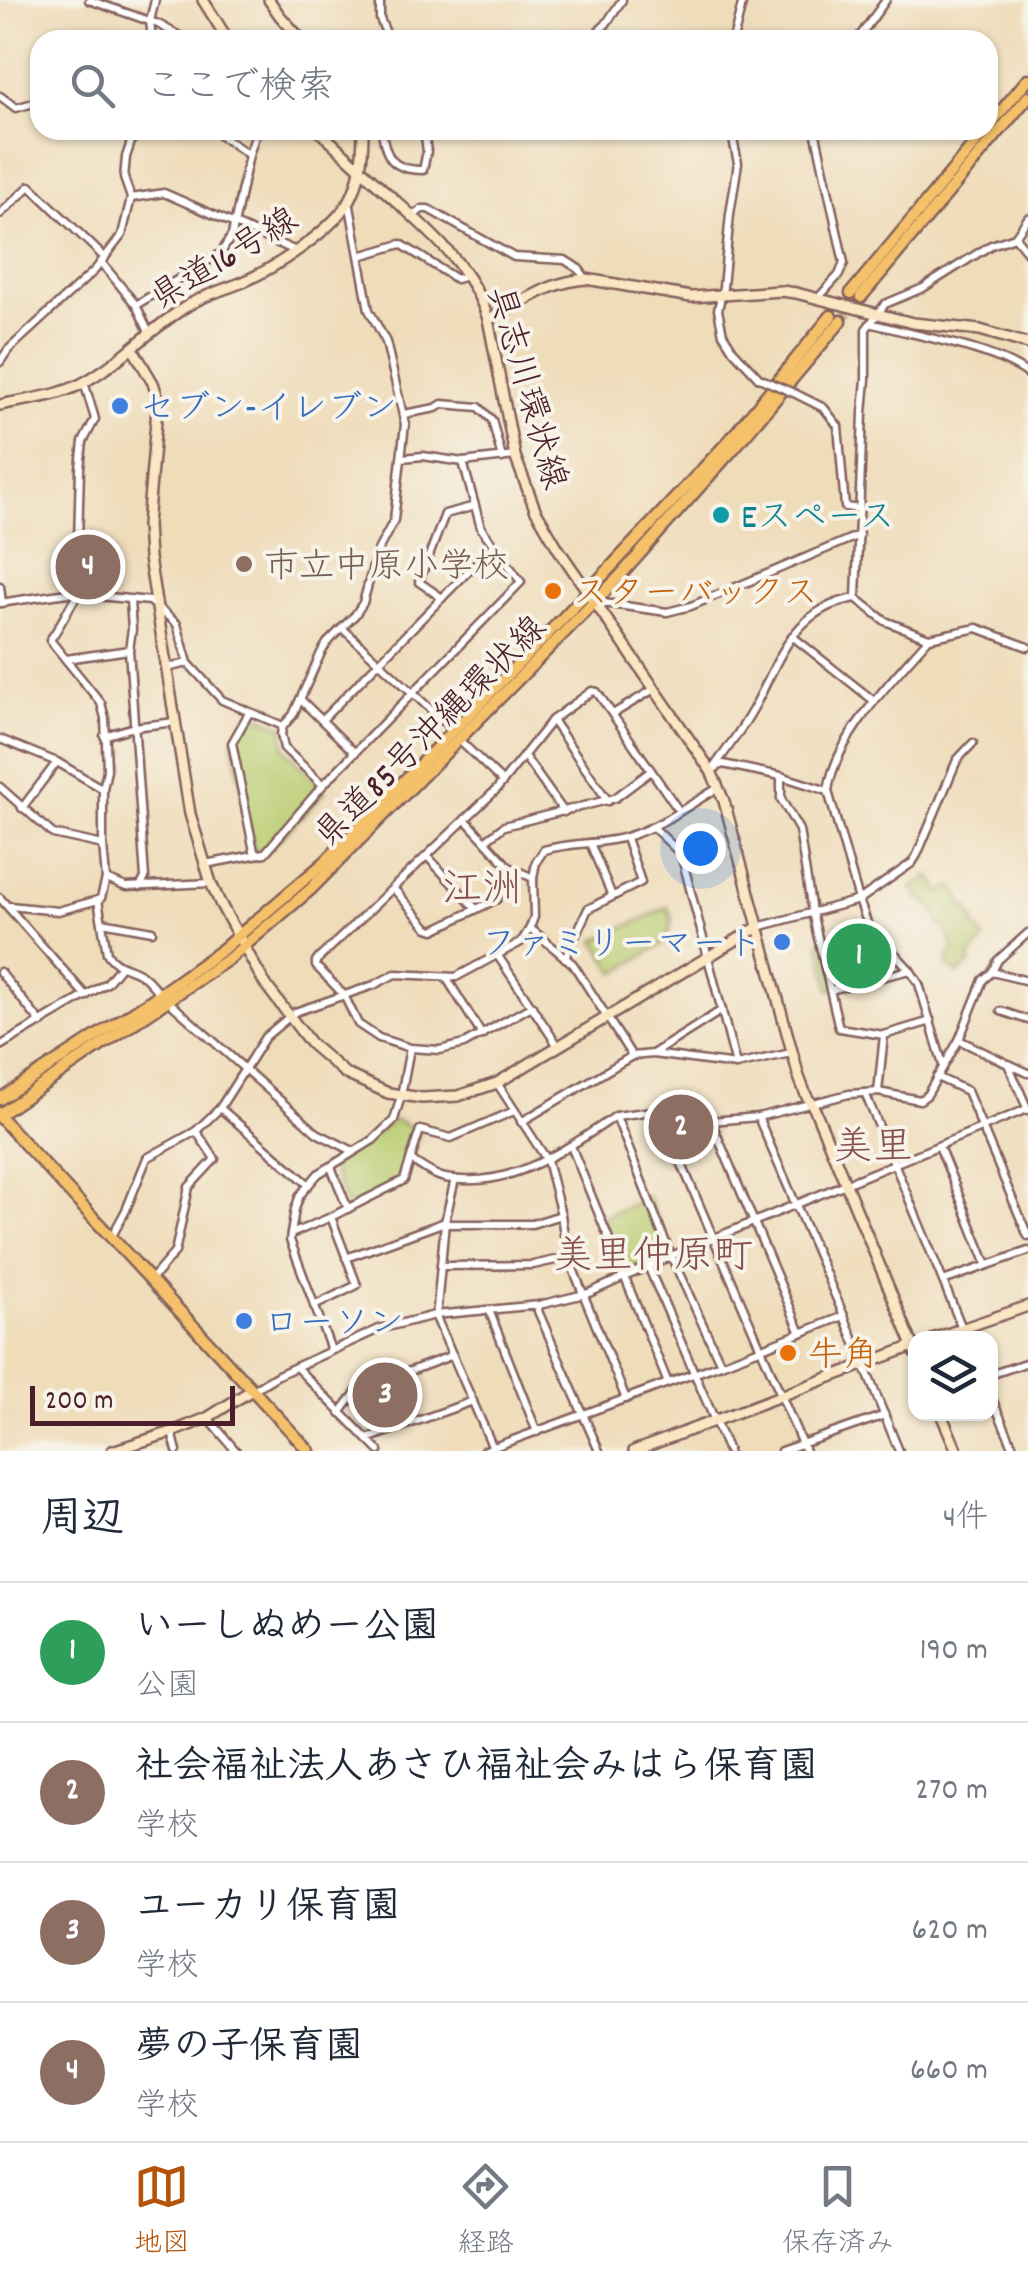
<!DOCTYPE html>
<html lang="ja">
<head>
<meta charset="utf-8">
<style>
  :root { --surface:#fff; --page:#f6f6f7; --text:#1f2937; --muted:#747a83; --line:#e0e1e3; --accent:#b45309 }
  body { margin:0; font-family:Dekko,"Klee One",sans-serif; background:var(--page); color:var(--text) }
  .controls { position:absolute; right:30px; bottom:30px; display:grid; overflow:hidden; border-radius:20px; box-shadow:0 2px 8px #0004 }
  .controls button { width:90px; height:90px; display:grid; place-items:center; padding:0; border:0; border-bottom:2px solid var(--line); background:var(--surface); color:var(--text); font:50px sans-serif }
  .scale { position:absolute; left:30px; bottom:25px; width:205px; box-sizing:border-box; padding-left:10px; border:5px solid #4a1f2b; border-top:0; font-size:28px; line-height:35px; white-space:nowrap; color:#4a1f2b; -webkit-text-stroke:8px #f7f3e8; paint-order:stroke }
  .you { position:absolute; left:700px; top:848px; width:35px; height:35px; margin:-25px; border:8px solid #fff; border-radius:50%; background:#1a73e8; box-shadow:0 0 0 15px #1a73e833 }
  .badge { display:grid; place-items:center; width:65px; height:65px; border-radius:50%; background:var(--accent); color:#fff; font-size:32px; font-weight:700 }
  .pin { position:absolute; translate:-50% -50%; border:5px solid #fff; box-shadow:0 2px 10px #0006 }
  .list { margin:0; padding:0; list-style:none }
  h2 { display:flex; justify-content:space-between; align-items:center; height:130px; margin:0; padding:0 40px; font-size:42px }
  h2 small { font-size:32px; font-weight:400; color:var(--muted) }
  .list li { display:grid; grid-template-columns:65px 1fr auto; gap:30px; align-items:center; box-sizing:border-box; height:140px; padding:0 40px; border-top:2px solid var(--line) }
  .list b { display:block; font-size:38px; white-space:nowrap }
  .list p { margin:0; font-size:32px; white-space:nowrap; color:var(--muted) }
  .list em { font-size:32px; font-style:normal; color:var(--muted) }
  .icon { flex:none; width:55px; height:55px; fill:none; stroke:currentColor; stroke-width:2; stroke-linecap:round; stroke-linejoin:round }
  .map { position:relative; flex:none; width:1028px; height:1451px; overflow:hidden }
  .search { position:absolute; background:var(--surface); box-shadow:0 2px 8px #0004; left:30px; right:30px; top:30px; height:110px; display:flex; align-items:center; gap:25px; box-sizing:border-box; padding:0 35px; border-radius:30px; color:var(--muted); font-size:38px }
  .sheet { height:690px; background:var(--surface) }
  nav { display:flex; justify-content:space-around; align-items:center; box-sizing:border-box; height:140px; border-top:2px solid var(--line); background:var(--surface); font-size:28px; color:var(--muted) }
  nav a { display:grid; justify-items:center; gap:5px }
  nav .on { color:var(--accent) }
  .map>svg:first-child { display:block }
</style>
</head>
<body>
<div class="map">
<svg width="1028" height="1451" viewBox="0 0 1028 1451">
  <rect width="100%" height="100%" fill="#f7f3e8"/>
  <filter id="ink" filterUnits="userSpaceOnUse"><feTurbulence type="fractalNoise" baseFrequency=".01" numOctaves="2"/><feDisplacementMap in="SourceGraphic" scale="20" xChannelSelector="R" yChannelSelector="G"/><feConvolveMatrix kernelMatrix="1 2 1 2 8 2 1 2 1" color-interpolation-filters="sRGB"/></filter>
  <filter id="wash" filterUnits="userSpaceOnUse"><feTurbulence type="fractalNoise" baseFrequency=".0048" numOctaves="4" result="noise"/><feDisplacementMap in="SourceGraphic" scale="40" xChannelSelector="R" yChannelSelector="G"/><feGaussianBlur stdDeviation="2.25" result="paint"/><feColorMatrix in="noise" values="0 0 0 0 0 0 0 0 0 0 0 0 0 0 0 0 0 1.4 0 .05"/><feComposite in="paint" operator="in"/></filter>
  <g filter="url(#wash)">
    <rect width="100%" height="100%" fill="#efdcb9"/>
    <g fill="#b9cc70" stroke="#82764e" stroke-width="2.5">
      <path d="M250 713 283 726 285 748 325 792 266 853 254 851 233 741Z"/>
      <path d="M930 876 942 893 951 886 956 887 957 894 975 921 974 925 985 939 968 960 971 963 958 974 947 965 949 955 954 949 944 925 940 926 938 919 939 916H936L932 904 928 906 925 900H920L912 888Z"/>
      <path d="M668 907 672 919 667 941 616 973 595 941Z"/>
      <path d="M872 930 910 970 830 990 819 942Z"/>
      <path d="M394 1120 420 1130 404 1180 348 1209 331 1167Z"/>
      <path d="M648 1197 671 1256 625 1276 601 1218Z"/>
    </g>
  </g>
  <g filter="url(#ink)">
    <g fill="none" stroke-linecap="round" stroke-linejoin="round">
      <path stroke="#ceb69d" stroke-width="10" stroke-dasharray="10 5" stroke-linecap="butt" d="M841 321 861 297"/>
      <g stroke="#84615d" stroke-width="11">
        <g id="street">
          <path d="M89 0 158 24 187 40"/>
          <path d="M380 0V19L389 40"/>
          <path d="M152 40 150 21 155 0"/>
          <path d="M589 40 606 24 622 0"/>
          <path d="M733 40 743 0"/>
          <path d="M857 40 886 0"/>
          <path d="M0 96 16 108 40 101"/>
          <path d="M120 130 132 136"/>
          <path d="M213 130 249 155"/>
          <path d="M382 130C385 158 393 170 423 170L427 151 424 130"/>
          <path d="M731 130 738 163 730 214 723 287 718 310 723 334 733 350 759 378"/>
          <path d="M815 130 844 263 839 275 819 297"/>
          <path d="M131 198 164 193 296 251"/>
          <path d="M0 214 30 186 105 258"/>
          <path d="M413 216 422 209H428L514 257 565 260 579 269 586 279"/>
          <path d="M1015 237 1028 253"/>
          <path d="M360 256 401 244 456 279 467 276"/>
          <path d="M101 262 136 305 150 334"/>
          <path d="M136 305 221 253 232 235 249 155 257 130"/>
          <path d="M870 323C916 336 991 347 1028 374"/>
          <path d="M0 362 8 350 95 270 122 235 131 198 124 178 126 157 135 130"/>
          <path d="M84 382 95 419 83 442 80 468 78 543 91 579C71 598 66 618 50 640L101 703 105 718 107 770 103 789V845L106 879 101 898 98 900 107 953C116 968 129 966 142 975 149 980 154 988 160 993"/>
          <path d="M796 394 824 408 838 426 845 507 860 509"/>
          <path d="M404 414 436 408 442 404 479 407 492 420 502 458"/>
          <path d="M402 458 423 456 463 462 515 456"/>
          <path d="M0 586 2 603"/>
          <path d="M442 598 419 582 445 514 475 506"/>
          <path d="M130 601 132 629 129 650 145 878 140 887"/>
          <path d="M596 602 667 612 691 606 859 535"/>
          <path d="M0 603 67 593 150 601 177 624 188 663 222 700 283 726"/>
          <path d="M343 629 453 730"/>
          <path d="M792 636 874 701"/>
          <path d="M929 638 977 628 1028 647"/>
          <path d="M66 659 129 650"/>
          <path d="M167 668 188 663"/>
          <path d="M300 699 355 753"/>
          <path d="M249 713 232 743 254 851 260 854"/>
          <path d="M613 714 654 689"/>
          <path d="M322 720 494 545"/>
          <path d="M552 720 608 801"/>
          <path d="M104 736 134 727 175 722"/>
          <path d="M0 739 57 762 103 789"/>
          <path d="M459 740 503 782"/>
          <path d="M524 756 564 812"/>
          <path d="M714 769 723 764 781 776 828 791"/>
          <path d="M711 771C728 748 745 725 758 700 782 653 796 608 856 598"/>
          <path d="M781 776V799L799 830 812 912 839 1028 884 1035 931 1021"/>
          <path d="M323 785 284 748 281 734 283 726 293 715 321 653 327 643 355 615 363 603 377 552 394 520 405 424 386 342 369 310 349 201"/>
          <path d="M0 787 53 834 103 845"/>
          <path d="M22 808 57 762"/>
          <path d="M465 819 509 867 533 878"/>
          <path d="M653 827 681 854 736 1065"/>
          <path d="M486 840 504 826 615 798 651 771"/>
          <path d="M590 843 612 896"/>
          <path d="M427 856 476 909"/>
          <path d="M205 864 265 853 323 785 521 582 481 528 463 462"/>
          <path d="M106 879 126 887 211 883"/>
          <path d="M393 888 428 928 434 930 497 899 509 867"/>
          <path d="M0 898 86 996"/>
          <path d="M10 906 58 911 98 900"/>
          <path d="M102 922 152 931"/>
          <path d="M758 927 859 900 912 863 917 855 957 760 973 743"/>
          <path d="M530 928 573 964 632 1056"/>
          <path d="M498 956 558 1046"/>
          <path d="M565 958 588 909 641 882 626 838"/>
          <path d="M0 972 41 1023"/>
          <path d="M992 972 1028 981"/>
          <path d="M446 977 482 1035"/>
          <path d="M830 990 910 970"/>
          <path d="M168 1001 317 1133 353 1151"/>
          <path d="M532 1006 464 1044 440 1050 410 1048 379 1038 358 1024 344 995 316 966V961L497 789 552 720 592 691 597 692 679 811"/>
          <path d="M1001 1011 1028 1020"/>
          <path d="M959 1040 1008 1064 1028 1110"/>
          <path d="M0 1046 107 983 120 967"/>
          <path d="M654 1053 722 1010"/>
          <path d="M1009 1064 1028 1073"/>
          <path d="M943 1065 919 984 910 970 868 925 859 900 828 791C835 737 894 678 929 638L885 621 856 598 863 413 866 379V329L885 304 923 288 991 245 1015 237 1028 218"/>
          <path d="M937 1077 967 1091 1028 1236"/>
          <path d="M497 1083 547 1160 561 1215 567 1254 626 1399"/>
          <path d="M878 1092 884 1035"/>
          <path d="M865 1093 943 1281 1028 1251"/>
          <path d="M220 1108 308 1184"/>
          <path d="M659 1111 805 1451"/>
          <path d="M616 1116 671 1256 721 1364 844 1316 758 1117"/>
          <path d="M711 1121 801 1333"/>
          <path d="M521 1122 632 1056 653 1054 736 1065 791 1053"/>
          <path d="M939 1146 987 1265"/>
          <path d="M411 1160C421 1166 433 1176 445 1178 509 1191 566 1149 616 1116L659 1110 711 1121 758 1117 849 1094 878 1092 920 1100 927 1095 959 1040 983 980 992 972 998 960 1028 933"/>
          <path d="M331 1167 348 1209"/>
          <path d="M455 1179 445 1222 437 1308 435 1315 493 1448"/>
          <path d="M445 1224H532L561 1215"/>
          <path d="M291 1234 331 1217"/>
          <path d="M112 1236 126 1210 147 1158 196 1131 220 1108 265 1037 295 1012 374 985 395 974 456 977 521 942 530 928 534 917 533 878 536 862 544 850C571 842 601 845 629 836 661 826 689 805 718 788"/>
          <path d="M346 1258 445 1222"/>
          <path d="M442 1266 533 1265 569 1257"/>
          <path d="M648 1266 728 1451"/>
          <path d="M150 1281 175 1252 189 1187 215 1159 196 1131"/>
          <path d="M943 1281 966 1338"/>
          <path d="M539 1305 538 1311 599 1451"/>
          <path d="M314 1306 357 1285 331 1217 404 1180 420 1130 451 1138 514 1111"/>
          <path d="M489 1310 537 1432"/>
          <path d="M844 1316 899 1451"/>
          <path d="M331 1350 290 1240 295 1209 300 1195 318 1174 373 1140 394 1120 401 1096 410 1048"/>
          <path d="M296 1367 379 1451"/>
          <path d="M990 1375 1028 1362"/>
          <path d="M668 1383 721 1364"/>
          <path d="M253 1390 278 1375 379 1329 435 1315 539 1305 589 1293 671 1256 1027 1109"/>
          <path d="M990 1394 1015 1451"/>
          <path d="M340 1413 357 1391 453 1355"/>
          <path d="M208 1418 236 1451"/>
          <path d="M172 1432 177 1451"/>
          <path d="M367 1439 473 1401"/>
          <path d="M483 1451 668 1383 571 1146"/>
          <path d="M781 1451 885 1415"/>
        </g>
      </g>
      <g stroke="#84615d" stroke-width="14">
        <g id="secondary">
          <path d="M203 0 228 40"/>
          <path d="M269 0 280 16 302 40"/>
          <path d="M318 130C341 151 364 172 387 193 428 230 471 265 488 319L515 456 535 509 559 550 711 771 724 801 799 1077 806 1095 815 1110 916 1353"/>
          <path d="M488 319C523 304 546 282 586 279L691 297 781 291 796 293 913 323 980 330 1028 344"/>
          <path d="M133 349 153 383 158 398 147 525 149 558 190 814 211 883 220 903 265 984 311 1044 346 1074 388 1093 422 1098 458 1096 497 1083 758 927"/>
          <path d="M0 405C28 399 56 397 81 384 120 363 150 329 187 306 204 295 223 290 243 282 275 268 335 229 351 198 361 178 363 152 363 130"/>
          <path d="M935 1338 1028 1306"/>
          <path d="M941 1414 957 1451"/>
          <path d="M112 1451 172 1432 207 1418 252 1390"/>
          <path d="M634 1451 916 1345"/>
        </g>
      </g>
      <g stroke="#84615d" stroke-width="15">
        <g id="primary">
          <path d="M988 127 1028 79"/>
          <path d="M851 293 986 130"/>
          <path d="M861 297 1028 97"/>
          <path d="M0 1099 150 1001 223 949 325 862 564 617 729 441 831 316"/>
          <path d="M0 1114 230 958 311 889 619 577 735 447 841 321"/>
          <path d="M0 1117 309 1451"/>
        </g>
      </g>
      <use href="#street" stroke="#fff" stroke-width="6"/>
      <use href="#secondary" stroke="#fbe6c3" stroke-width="9"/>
      <use href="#primary" stroke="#f4c16a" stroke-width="10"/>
      <g stroke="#84615d" stroke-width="11" stroke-linecap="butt">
        <path id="street-bridge" d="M759 378 796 394"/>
      </g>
      <use href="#street-bridge" stroke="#fff" stroke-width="6"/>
    </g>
  </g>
  <g fill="#3f7fe0" stroke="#f7f3e8" stroke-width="4">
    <circle cx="120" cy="406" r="10"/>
    <circle cx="782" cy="942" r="10"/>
    <circle cx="244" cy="1321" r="10"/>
  </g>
  <circle fill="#0f9aa8" stroke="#f7f3e8" stroke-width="4" cx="721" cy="515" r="10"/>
  <circle fill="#8d6e63" stroke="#f7f3e8" stroke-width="4" cx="244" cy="564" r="10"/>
  <g fill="#e8710a" stroke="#f7f3e8" stroke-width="4">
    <circle cx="553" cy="591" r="10"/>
    <circle cx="788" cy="1353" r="10"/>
  </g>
  <g text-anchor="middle" stroke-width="8" stroke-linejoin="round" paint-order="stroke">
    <g font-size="35" fill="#4a1f2b" stroke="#f7f3e8">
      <text transform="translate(223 257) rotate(-31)" y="12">県道16号線</text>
      <text transform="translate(529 387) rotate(74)" y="12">具志川環状線</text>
      <text transform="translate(429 730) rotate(-45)" y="12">県道85号沖縄環状線</text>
    </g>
    <g font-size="35" fill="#366cbe" stroke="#f7f3e8" text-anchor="start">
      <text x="140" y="418">セブン-イレブン</text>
      <text x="762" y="954" text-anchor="end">ファミリーマート</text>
      <text x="264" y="1333">ローソン</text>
    </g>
    <g font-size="35" fill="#0d838f" stroke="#f7f3e8" text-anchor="start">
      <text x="741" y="527">Eスペース</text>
    </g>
    <g font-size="35" fill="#785e54" stroke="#f7f3e8" text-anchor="start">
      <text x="264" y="576">市立中原小学校</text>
    </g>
    <g font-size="35" fill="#c56008" stroke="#f7f3e8" text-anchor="start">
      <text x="573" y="603">スターバックス</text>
      <text x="808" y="1365">牛角</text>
    </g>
    <g font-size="40" fill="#875050" stroke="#f7f3e8">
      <text x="482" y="900">江洲</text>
      <text x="873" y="1158">美里</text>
      <text x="653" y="1267">美里仲原町</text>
    </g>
  </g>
</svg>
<div class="controls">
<button><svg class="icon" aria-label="layers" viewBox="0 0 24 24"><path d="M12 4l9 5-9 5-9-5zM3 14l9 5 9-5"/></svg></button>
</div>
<div class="scale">200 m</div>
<div class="you"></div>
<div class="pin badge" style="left:859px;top:956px;background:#2e9e5b">1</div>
<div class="pin badge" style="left:681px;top:1127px;background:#8d6e63">2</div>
<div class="pin badge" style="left:385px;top:1395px;background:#8d6e63">3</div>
<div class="pin badge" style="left:88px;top:567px;background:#8d6e63">4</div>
<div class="search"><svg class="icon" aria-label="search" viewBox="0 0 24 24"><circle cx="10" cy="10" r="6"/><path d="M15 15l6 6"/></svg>ここで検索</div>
</div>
<section class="sheet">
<h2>周辺<small>4件</small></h2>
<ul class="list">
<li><span class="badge" style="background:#2e9e5b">1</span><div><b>いーしぬめー公園</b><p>公園</p></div><em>190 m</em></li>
<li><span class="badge" style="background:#8d6e63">2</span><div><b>社会福祉法人あさひ福祉会みはら保育園</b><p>学校</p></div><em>270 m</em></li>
<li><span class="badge" style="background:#8d6e63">3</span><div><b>ユーカリ保育園</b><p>学校</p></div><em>620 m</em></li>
<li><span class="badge" style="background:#8d6e63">4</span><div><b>夢の子保育園</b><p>学校</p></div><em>660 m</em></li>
</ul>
</section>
<nav>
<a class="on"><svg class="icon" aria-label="map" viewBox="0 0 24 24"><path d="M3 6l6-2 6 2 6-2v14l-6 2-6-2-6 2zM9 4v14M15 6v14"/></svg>地図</a>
<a><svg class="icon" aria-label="directions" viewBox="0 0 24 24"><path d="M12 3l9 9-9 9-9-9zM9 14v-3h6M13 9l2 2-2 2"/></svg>経路</a>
<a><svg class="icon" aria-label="saved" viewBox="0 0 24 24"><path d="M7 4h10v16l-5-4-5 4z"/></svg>保存済み</a>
</nav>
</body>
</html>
